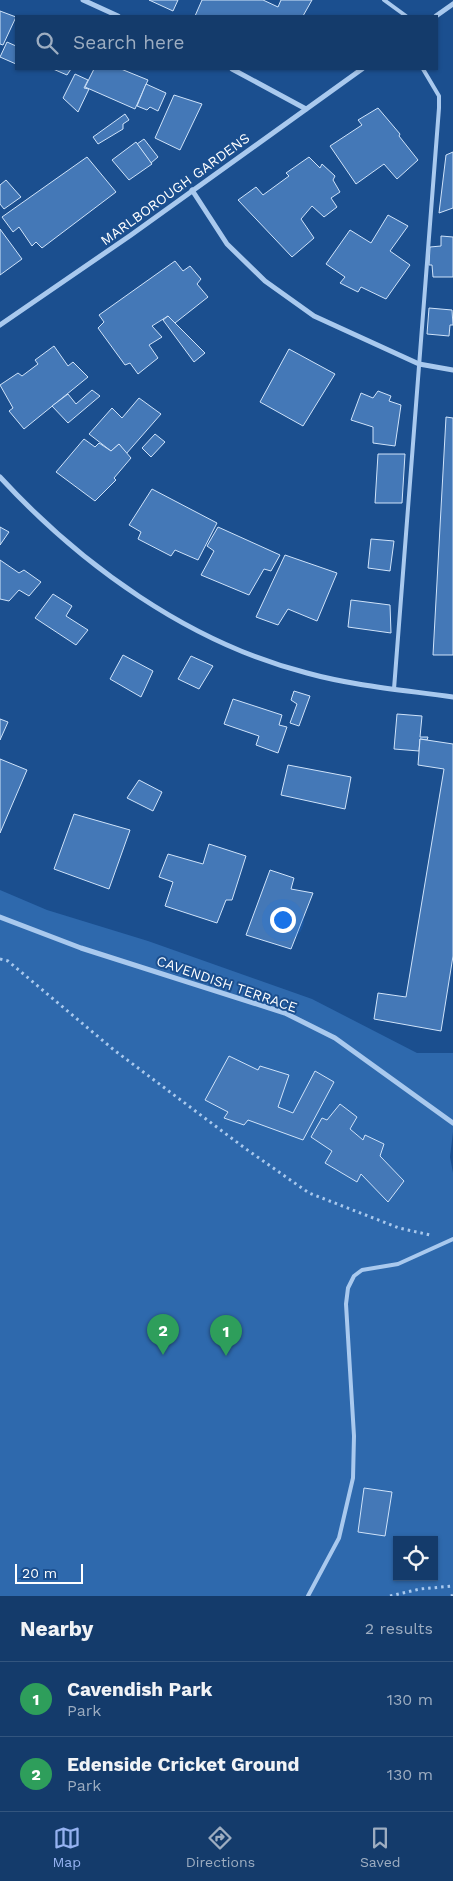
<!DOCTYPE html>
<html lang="en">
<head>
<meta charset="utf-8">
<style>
  :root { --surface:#143b6b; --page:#1d4271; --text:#f1f3f6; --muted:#9dadc1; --line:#33557e; --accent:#95b2f1 }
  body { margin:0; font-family:"Work Sans",sans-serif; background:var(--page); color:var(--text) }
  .controls { position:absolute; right:15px; bottom:15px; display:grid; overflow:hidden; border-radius:0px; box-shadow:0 1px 4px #0004 }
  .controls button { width:45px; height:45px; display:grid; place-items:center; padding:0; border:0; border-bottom:1px solid var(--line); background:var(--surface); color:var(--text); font:25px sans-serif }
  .scale { position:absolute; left:15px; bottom:12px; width:68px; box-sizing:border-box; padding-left:5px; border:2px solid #fff; border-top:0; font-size:14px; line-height:18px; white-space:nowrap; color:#fff; -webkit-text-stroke:4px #1b4f8f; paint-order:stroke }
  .you { position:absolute; left:282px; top:919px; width:18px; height:18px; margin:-12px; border:4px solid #fff; border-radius:50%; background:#1a73e8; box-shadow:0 0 0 8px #1a73e833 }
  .badge { display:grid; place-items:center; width:32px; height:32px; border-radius:50%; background:var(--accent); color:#fff; font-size:16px; font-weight:700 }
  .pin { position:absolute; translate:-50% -41px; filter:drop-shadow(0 1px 2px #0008) }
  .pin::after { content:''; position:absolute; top:26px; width:18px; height:15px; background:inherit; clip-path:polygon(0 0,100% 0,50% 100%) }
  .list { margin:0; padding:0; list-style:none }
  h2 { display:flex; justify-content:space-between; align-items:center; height:65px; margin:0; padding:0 20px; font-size:21px }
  h2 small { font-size:16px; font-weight:400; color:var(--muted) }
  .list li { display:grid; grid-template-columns:32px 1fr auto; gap:15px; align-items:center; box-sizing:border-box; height:75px; padding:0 20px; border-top:1px solid var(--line) }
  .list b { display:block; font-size:19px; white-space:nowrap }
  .list p { margin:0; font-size:16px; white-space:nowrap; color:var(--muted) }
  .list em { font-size:16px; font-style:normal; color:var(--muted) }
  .icon { flex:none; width:28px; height:28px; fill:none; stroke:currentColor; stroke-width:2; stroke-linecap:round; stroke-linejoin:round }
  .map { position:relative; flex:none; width:453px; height:1596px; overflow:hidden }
  .search { position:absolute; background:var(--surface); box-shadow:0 1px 4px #0004; left:15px; right:15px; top:15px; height:55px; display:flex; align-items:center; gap:12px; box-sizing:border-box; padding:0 18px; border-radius:0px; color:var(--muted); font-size:19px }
  .sheet { height:215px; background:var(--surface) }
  nav { display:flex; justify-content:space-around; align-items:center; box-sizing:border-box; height:70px; border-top:1px solid var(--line); background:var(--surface); font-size:14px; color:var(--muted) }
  nav a { display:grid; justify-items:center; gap:2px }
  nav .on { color:var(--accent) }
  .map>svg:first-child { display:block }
</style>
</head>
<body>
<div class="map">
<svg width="453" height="1596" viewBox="0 0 453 1596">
  <rect width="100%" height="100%" fill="#1b4f8f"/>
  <path fill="#2e69ad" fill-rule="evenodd" d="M0 890 47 910 148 941 312 999 417 1053H453V1132L450 1157 453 1173V1596H0ZM397 1540H434V1577H397Z"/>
  <g fill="#4478b7" stroke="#cfe3fa">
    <path d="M149 0H178L173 11Z"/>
    <path d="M202 0H263L278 7 281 0H312L303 16H195Z"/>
    <path d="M0 11 16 17 3 45 0 44Z"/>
    <path d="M7 42 16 46V64L0 57Z"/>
    <path d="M53 69H71L67 75Z"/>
    <path d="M94 69H121L148 80 135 109 85 87Z"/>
    <path d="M75 74 88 80 84 88 89 89 78 112 63 98Z"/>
    <path d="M146 84 166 93 158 111 150 107 147 110 137 106Z"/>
    <path d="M174 95 202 104 180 150 155 138Z"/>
    <path d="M378 108 400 134 399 136 418 160 397 179 384 164 356 184 330 146 362 125 358 120Z"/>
    <path d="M125 114 129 120 123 124V129L98 144 93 137Z"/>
    <path d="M144 139 158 157 151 163 137 144Z"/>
    <path d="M136 142 152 164 129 180 112 160Z"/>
    <path d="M453 152V208L439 213 446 155Z"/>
    <path d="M87 157 116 192 42 248 36 242 32 246 19 227 13 232 2 217Z"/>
    <path d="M309 157 320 168 322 164 335 176 333 180 340 192 331 198 337 207 324 217 312 206 301 219 314 238 292 257 238 200 256 187 263 195 289 176 286 173Z"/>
    <path d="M6 180 21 197 4 209 0 204V185Z"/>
    <path d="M388 215 408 226 390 251 410 265 386 299 361 287 358 292 340 283 345 277 326 264 350 230 371 243Z"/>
    <path d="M0 229 22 259 0 275Z"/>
    <path d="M441 236 453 237V277H433L432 265H429L430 247 441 246Z"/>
    <path d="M175 261 183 271 190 266 201 279 197 284 208 297 175 323 168 316 152 326 162 337 149 345 158 358 138 374 130 363 125 365 98 328 104 322 99 315Z"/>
    <path d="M429 308 452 310 453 325H450L449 336 427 334Z"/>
    <path d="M168 316 205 353 194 362 163 320Z"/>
    <path d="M54 346 68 366 73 362 88 377 24 429 9 411 13 408 0 385 18 373 22 376 38 364 35 360Z"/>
    <path d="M289 349 335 374 303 426 260 402Z"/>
    <path d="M92 390 100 396 68 423 52 406 68 394 76 404Z"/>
    <path d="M378 391 391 396 389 401 401 405 395 446 373 443V427L351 420 361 393 373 398Z"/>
    <path d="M139 398 161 414 126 454 119 444 111 451 89 434 112 408 122 418Z"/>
    <path d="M446 417 453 418V655H433Z"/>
    <path d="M155 434 165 442 151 457 142 448Z"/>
    <path d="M84 439 95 447 99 443 111 451 119 444 131 458 114 478 116 480 95 501 56 472Z"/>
    <path d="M378 454H405L402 503H375Z"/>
    <path d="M152 489 217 523 198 560 175 550 171 556 138 539 141 532 129 525Z"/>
    <path d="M0 527 9 532 0 545Z"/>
    <path d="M218 527 280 555 271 571 264 569 249 595 201 575 214 551 207 546Z"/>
    <path d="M371 539 394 541 390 571 368 568Z"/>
    <path d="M285 555 337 573 317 621 288 609 278 625 256 617Z"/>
    <path d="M0 560 19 573 24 570 41 582 29 596 19 590 9 601 0 599Z"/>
    <path d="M53 594 72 606 66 616 88 630 76 645 35 618Z"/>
    <path d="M351 600 390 605 391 633 348 627Z"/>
    <path d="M123 655 153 671 141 697 110 679Z"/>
    <path d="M191 656 213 666 199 689 178 679Z"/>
    <path d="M294 691 310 696 299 726 290 723 297 704 291 700Z"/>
    <path d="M233 699 282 715 279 725 287 727 278 753 256 745 259 736 224 724Z"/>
    <path d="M397 714 422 716 420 737H428L427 740 420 739 419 751 394 749Z"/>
    <path d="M0 719 8 722 0 740Z"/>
    <path d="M420 739 453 744V956L441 1031 374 1019 378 993 406 997 444 769 418 765Z"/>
    <path d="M0 759 27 770 0 833Z"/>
    <path d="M288 765 351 777 345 809 281 795Z"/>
    <path d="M139 780 162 792 153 811 127 798Z"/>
    <path d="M74 814 130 830 109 889 54 869Z"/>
    <path d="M209 844 246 856 232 900H226L217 923 165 906 173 882 159 877 168 854 203 864Z"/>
    <path d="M270 870 294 878 291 889 313 893 291 949 246 935Z"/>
    <path d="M229 1056 258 1070 260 1066 289 1075 278 1107 293 1113 315 1071 334 1082 303 1140 248 1120 244 1125 224 1118 228 1112 205 1100Z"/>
    <path d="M340 1104 357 1117 350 1129 363 1140 365 1135 384 1144 380 1156 404 1181 388 1202 361 1174 357 1182 325 1163 332 1151 311 1137 322 1118 327 1120Z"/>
    <path d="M364 1488 392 1492 385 1536 358 1532Z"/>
  </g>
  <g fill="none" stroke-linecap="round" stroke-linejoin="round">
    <g stroke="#a9c9ee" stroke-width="3" stroke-dasharray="2.5 4" stroke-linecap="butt">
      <path d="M0 959 8 961 114 1050 246 1149 309 1193 399 1228 430 1235"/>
      <path d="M390 1596 420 1589 453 1586"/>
      <path d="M451 1596 453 1595"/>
    </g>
    <g stroke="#a9c9ee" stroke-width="4">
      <path d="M384 0 406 16"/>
      <path d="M394 689 439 108V96L423 69"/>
      <path d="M308 1596 339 1538 353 1478 354 1436 346 1304 348 1288 354 1276 362 1270 398 1264 453 1239"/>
    </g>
    <g stroke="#a9c9ee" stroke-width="5">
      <path d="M83 0 118 16"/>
      <path d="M436 16 453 4"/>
      <path d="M232 69 306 109"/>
      <path d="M192 190 227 244 265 281 314 316 419 364 453 370"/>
      <path d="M0 325 131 235 362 69"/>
      <path d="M0 477C81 565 189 643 307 673 354 686 404 690 453 697"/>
      <path d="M0 917 81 948 285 1013 335 1038 453 1123"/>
    </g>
  </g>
  <g text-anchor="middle" stroke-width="4" stroke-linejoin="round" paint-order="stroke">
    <g font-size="14" fill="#fff" stroke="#1b4f8f">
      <text transform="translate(175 189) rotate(-36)" y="5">MARLBOROUGH GARDENS</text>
      <text transform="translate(227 984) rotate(19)" y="5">CAVENDISH TERRACE</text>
    </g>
  </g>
</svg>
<div class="controls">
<button><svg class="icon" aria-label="locate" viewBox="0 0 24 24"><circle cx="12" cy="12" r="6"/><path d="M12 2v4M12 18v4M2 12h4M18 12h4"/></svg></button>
</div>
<div class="scale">20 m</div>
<div class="you"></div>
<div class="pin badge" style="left:226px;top:1356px;background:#2e9e5b">1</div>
<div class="pin badge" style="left:163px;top:1355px;background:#2e9e5b">2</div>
<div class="search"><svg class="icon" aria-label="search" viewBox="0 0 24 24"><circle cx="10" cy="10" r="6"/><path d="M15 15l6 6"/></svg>Search here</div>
</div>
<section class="sheet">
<h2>Nearby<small>2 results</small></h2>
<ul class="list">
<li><span class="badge" style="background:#2e9e5b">1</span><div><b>Cavendish Park</b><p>Park</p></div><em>130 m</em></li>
<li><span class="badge" style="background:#2e9e5b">2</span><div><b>Edenside Cricket Ground</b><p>Park</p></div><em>130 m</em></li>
</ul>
</section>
<nav>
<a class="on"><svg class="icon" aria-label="map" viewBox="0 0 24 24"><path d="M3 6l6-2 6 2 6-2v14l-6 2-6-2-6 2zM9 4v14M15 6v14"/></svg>Map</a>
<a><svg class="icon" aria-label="directions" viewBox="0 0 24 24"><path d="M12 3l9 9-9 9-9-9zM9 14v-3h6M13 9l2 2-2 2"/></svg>Directions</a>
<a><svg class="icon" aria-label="saved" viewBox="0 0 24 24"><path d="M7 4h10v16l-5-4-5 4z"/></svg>Saved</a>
</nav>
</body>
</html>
